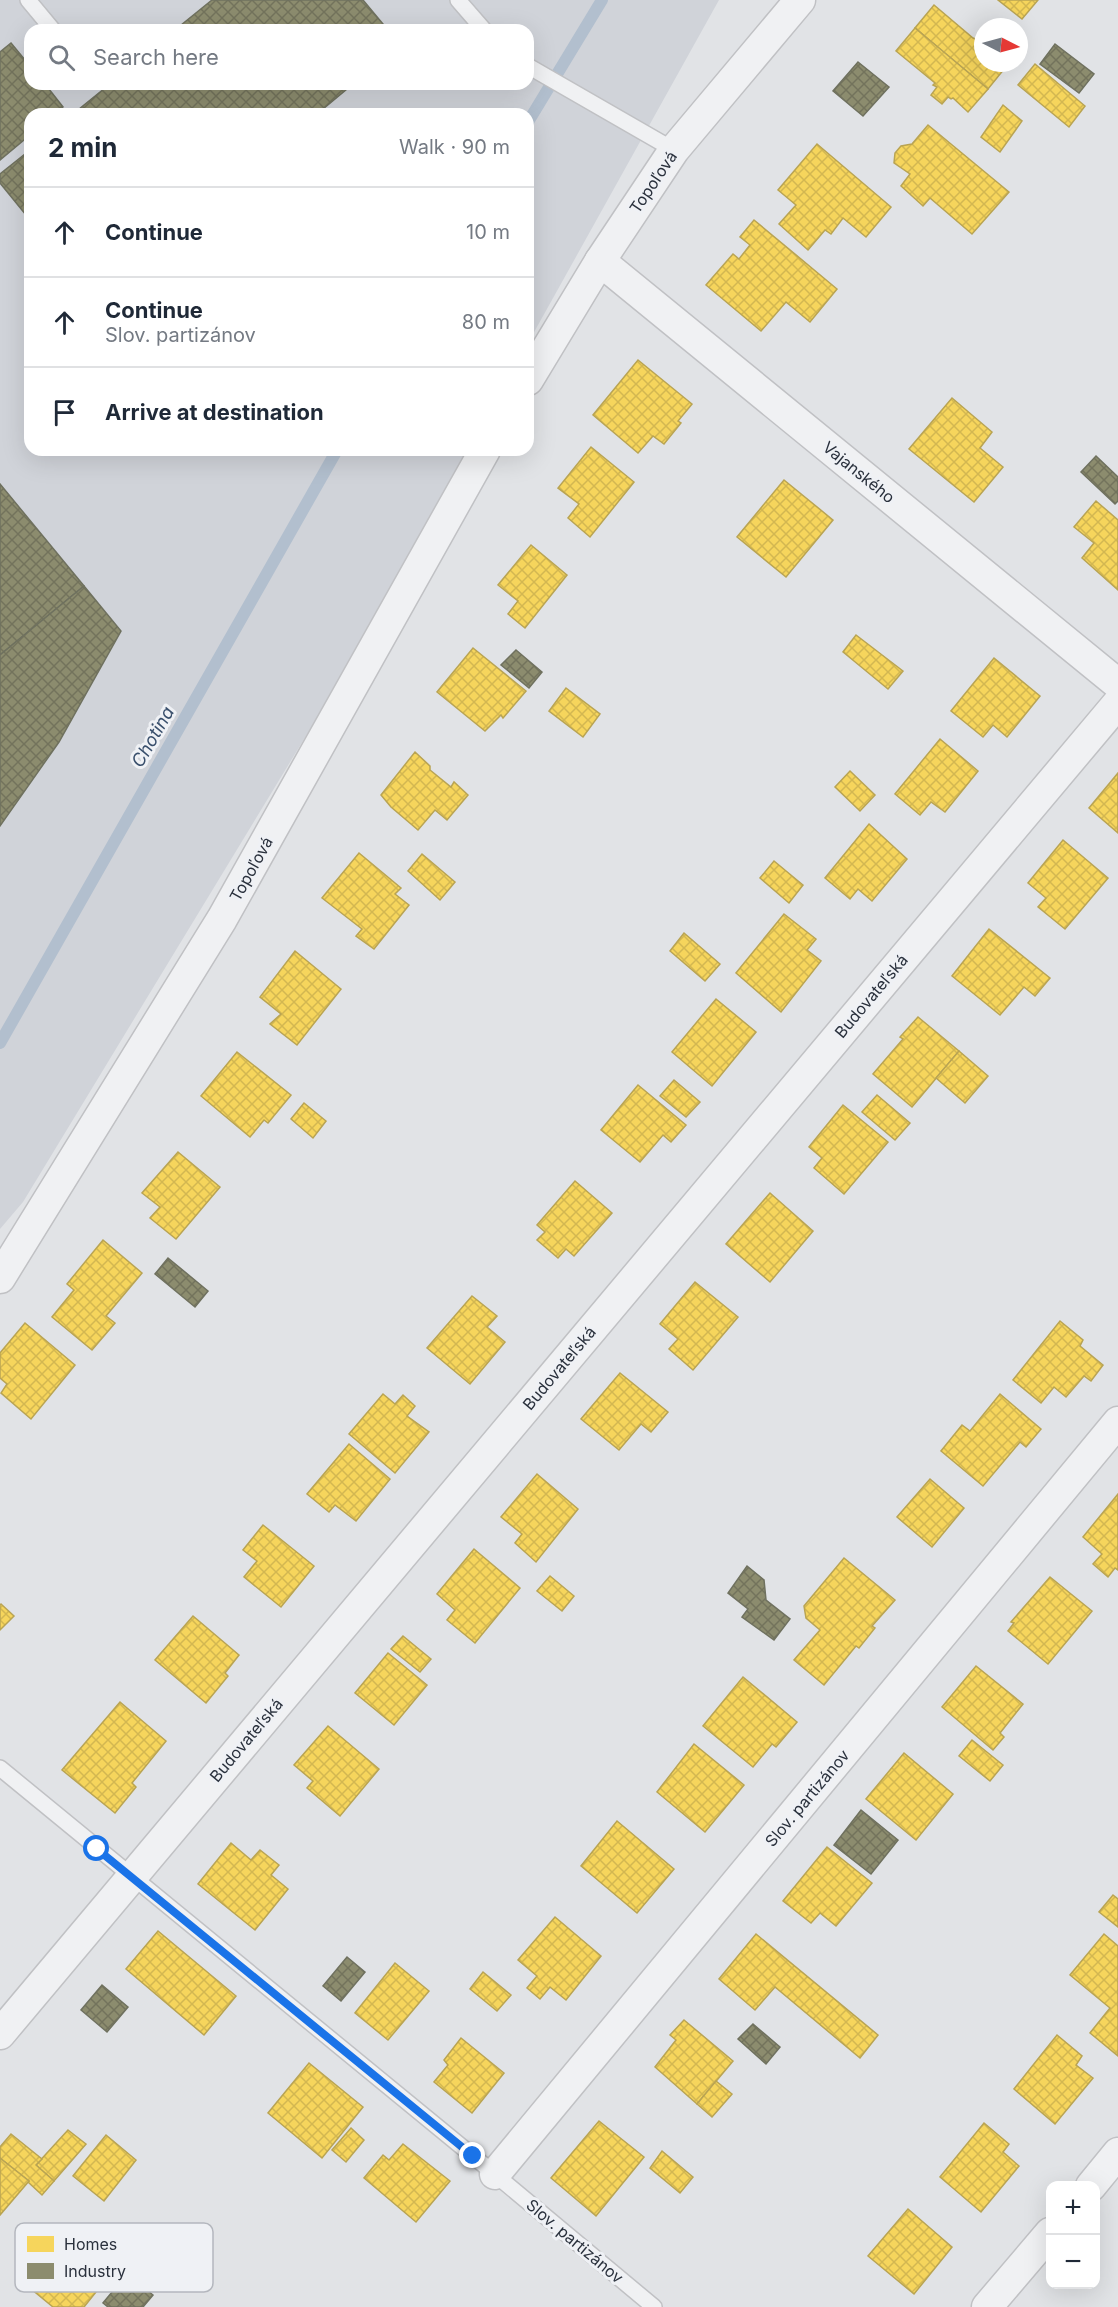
<!DOCTYPE html>
<html lang="en">
<head>
<meta charset="utf-8">
<style>
  :root { --surface:#fff; --page:#f6f6f7; --text:#1f2937; --muted:#747a83; --line:#e0e1e3 }
  body { margin:0; font-family:Inter,sans-serif; background:var(--page); color:var(--text) }
  .controls { position:absolute; right:18px; bottom:18px; display:grid; overflow:hidden; border-radius:12px; box-shadow:0 6px 24px #0002 }
  .controls button { width:54px; height:54px; display:grid; place-items:center; padding:0; border:0; border-bottom:2px solid var(--line); background:var(--surface); color:var(--text); font:30px sans-serif }
  .compass { position:absolute; left:974px; top:18px; width:54px; height:54px; border-radius:50%; background:var(--surface); box-shadow:0 6px 24px #0002; rotate:96deg }
  .stop { position:absolute; width:18px; height:18px; margin:-14px; border:4px solid #1a73e8; border-radius:50%; background:#fff }
  .stop.end { background:#1a73e8; border-color:#fff; box-shadow:0 2px 6px #0008 }
  .list { margin:0; padding:0; list-style:none }
  h2 { display:flex; justify-content:space-between; align-items:center; height:78px; margin:0; padding:0 24px; font-size:26px }
  h2 small { font-size:20px; font-weight:400; color:var(--muted) }
  .list li { display:grid; grid-template-columns:39px 1fr auto; gap:18px; align-items:center; box-sizing:border-box; height:90px; padding:0 24px; border-top:2px solid var(--line) }
  .list b { display:block; font-size:22px; white-space:nowrap }
  .list p { margin:0; font-size:20px; white-space:nowrap; color:var(--muted) }
  .list em { font-size:20px; font-style:normal; color:var(--muted) }
  .icon { flex:none; width:33px; height:33px; fill:none; stroke:currentColor; stroke-width:2; stroke-linecap:round; stroke-linejoin:round }
  .map { position:relative; flex:none; width:1118px; height:2307px; overflow:hidden }
  .search { position:absolute; background:var(--surface); box-shadow:0 6px 24px #0002; left:24px; top:24px; width:510px; height:66px; display:flex; align-items:center; gap:15px; box-sizing:border-box; padding:0 21px; border-radius:18px; color:var(--muted); font-size:22px }
  .panel { position:absolute; background:var(--surface); box-shadow:0 6px 24px #0002; left:24px; top:108px; width:510px; height:348px; border-radius:18px }
  .map>svg:first-child { display:block }
</style>
</head>
<body>
<div class="map">
<svg width="1118" height="2307" viewBox="0 0 1118 2307">
  <defs>
    <pattern id="homes-cross-hatch" width="8" height="8" patternUnits="userSpaceOnUse" patternTransform="scale(1.5)"><rect width="8" height="8" fill="#f6d55c"/><path d="M0 0l8 8M0 8l8-8" fill="none" stroke="#d3b751"/></pattern>
    <pattern id="industry-cross-hatch" width="8" height="8" patternUnits="userSpaceOnUse" patternTransform="scale(1.5)"><rect width="8" height="8" fill="#8c8c6e"/><path d="M0 0l8 8M0 8l8-8" fill="none" stroke="#73735c"/></pattern>
  </defs>
  <rect width="100%" height="100%" fill="#e1e3e6"/>
  <path fill="#d0d3d9" fill-rule="evenodd" d="M0 0H719L528 343V114H30V450H468L332 693 23 1202 0 1229ZM30 30H528V84H30Z"/>
  <g fill="url(#homes-cross-hatch)" stroke="#b9a453" stroke-width="1.5">
    <path d="M998 0H1038L1022 19Z"/>
    <path d="M934 5 973 38 978 40 983 34V63H1009L988 89 915 28Z"/>
    <path d="M915 28 988 89 968 112 953 98 951 99 948 97 942 104 931 95 937 87 933 85 935 83 896 51Z"/>
    <path d="M1035 64 1085 106 1069 127 1018 85Z"/>
    <path d="M1003 105 1022 121 1000 152 981 137Z"/>
    <path d="M928 125 1009 192 972 234 930 198 923 206 901 186 910 174 894 163 895 153 901 146 912 144Z"/>
    <path d="M817 144 891 207 866 237 843 218 831 234 825 230 808 250 779 224 796 205 778 190Z"/>
    <path d="M754 220 837 289 810 322 786 302 761 331 706 285 733 254 739 259 750 245 740 237Z"/>
    <path d="M638 360 692 404 678 421 681 423 664 444 653 436 638 453 593 415Z"/>
    <path d="M952 398 992 432 980 448 1003 467 974 502 909 449Z"/>
    <path d="M591 447 634 482 590 537 568 518 579 504 558 488Z"/>
    <path d="M784 480 833 520 786 577 737 537Z"/>
    <path d="M1096 501 1118 520V590L1082 558 1094 543 1074 527Z"/>
    <path d="M531 545 567 575 525 628 508 614 518 601 498 585Z"/>
    <path d="M856 635 903 671 888 689 843 652Z"/>
    <path d="M473 648 526 691 503 718 501 715 485 731 437 692Z"/>
    <path d="M994 658 1040 696 1007 737 993 725 983 737 951 711Z"/>
    <path d="M566 688 600 714 583 737 549 711Z"/>
    <path d="M940 739 978 771 945 812 931 802 920 815 895 794Z"/>
    <path d="M415 752 430 766V770L451 787 454 782 468 795 447 820 435 810 418 830 391 807 381 795Z"/>
    <path d="M850 771 875 795 860 811 835 787Z"/>
    <path d="M1118 773V833L1089 808Z"/>
    <path d="M869 824 907 859 872 901 858 889 850 899 825 878Z"/>
    <path d="M1063 840 1108 878 1065 929 1038 907 1046 898 1028 883Z"/>
    <path d="M359 853 401 888 395 894 409 905 374 949 356 936 362 929 322 898Z"/>
    <path d="M422 854 455 882 440 900 408 871Z"/>
    <path d="M774 861 803 885 789 903 760 878Z"/>
    <path d="M784 914 816 939 807 950 821 961 781 1012 736 973Z"/>
    <path d="M989 929 1050 978 1035 996 1024 987 1000 1015 952 976Z"/>
    <path d="M684 933 720 964 705 981 670 951Z"/>
    <path d="M295 951 341 989 297 1045 270 1024 281 1014 260 997Z"/>
    <path d="M716 999 756 1032 712 1086 672 1052Z"/>
    <path d="M918 1017 959 1051 912 1107 873 1074 903 1039 900 1037Z"/>
    <path d="M959 1051 988 1076 965 1103 936 1078Z"/>
    <path d="M237 1052 291 1095 268 1123 264 1120 250 1137 201 1096Z"/>
    <path d="M674 1080 700 1102 686 1117 660 1096Z"/>
    <path d="M638 1085 686 1125 671 1142 663 1135 640 1162 601 1130Z"/>
    <path d="M877 1095 910 1123 895 1140 862 1112Z"/>
    <path d="M304 1103 326 1121 313 1138 291 1119Z"/>
    <path d="M843 1105 888 1142 844 1194 814 1168 822 1158 809 1147Z"/>
    <path d="M178 1152 220 1187 176 1239 150 1218 160 1207 142 1193Z"/>
    <path d="M575 1181 612 1213 574 1256 566 1249 558 1258 537 1240 545 1232 537 1225Z"/>
    <path d="M770 1193 813 1231 770 1282 726 1244Z"/>
    <path d="M103 1240 142 1273 106 1316 115 1323 92 1350 52 1317 74 1290 67 1284Z"/>
    <path d="M695 1282 738 1317 693 1370 669 1349 678 1339 660 1324Z"/>
    <path d="M472 1296 497 1316 487 1327 505 1342 470 1384 427 1348Z"/>
    <path d="M1060 1321 1083 1340 1080 1346 1103 1365 1091 1381 1084 1376 1066 1397 1054 1387 1041 1403 1013 1380Z"/>
    <path d="M25 1323 75 1365 31 1419 1 1393 7 1384 0 1378V1353Z"/>
    <path d="M620 1373 668 1412 651 1432 641 1424 619 1450 581 1419Z"/>
    <path d="M383 1394 395 1404 403 1395 415 1406 407 1416 429 1432 395 1473 349 1434Z"/>
    <path d="M1000 1394 1041 1429 1026 1447 1020 1442 983 1486 941 1451 962 1425 970 1431Z"/>
    <path d="M349 1444 390 1479 356 1521 335 1505 329 1512 307 1494Z"/>
    <path d="M537 1474 578 1509 536 1562 515 1543 522 1534 501 1517Z"/>
    <path d="M930 1479 964 1508 932 1547 897 1517Z"/>
    <path d="M1118 1494V1570L1115 1568 1108 1577 1093 1564 1102 1554 1083 1537Z"/>
    <path d="M263 1525 314 1566 281 1607 244 1577 257 1561 243 1550Z"/>
    <path d="M474 1549 520 1588 475 1643 447 1620 455 1610 437 1594Z"/>
    <path d="M844 1558 895 1600 872 1626 875 1628 859 1648 856 1646 824 1685 794 1660 820 1630 806 1618 804 1606Z"/>
    <path d="M550 1576 574 1596 562 1611 537 1591Z"/>
    <path d="M1050 1577 1092 1611 1048 1664 1008 1631 1014 1623 1011 1622Z"/>
    <path d="M1 1604 14 1616 0 1630V1605Z"/>
    <path d="M193 1616 239 1655 225 1673 228 1676 206 1703 155 1660Z"/>
    <path d="M403 1636 431 1659 420 1672 391 1649Z"/>
    <path d="M388 1653 427 1685 394 1725 355 1693Z"/>
    <path d="M976 1666 1023 1704 1000 1733 1004 1737 993 1750 942 1707Z"/>
    <path d="M743 1677 797 1722 776 1747 772 1744 753 1767 703 1726Z"/>
    <path d="M120 1702 166 1741 132 1783 136 1787 115 1813 62 1770Z"/>
    <path d="M328 1726 379 1769 340 1816 307 1788 313 1781 294 1765Z"/>
    <path d="M972 1740 1003 1765 990 1781 959 1756Z"/>
    <path d="M694 1744 744 1785 705 1832 657 1792Z"/>
    <path d="M904 1753 953 1794 916 1840 866 1799Z"/>
    <path d="M617 1821 674 1869 637 1913 581 1866Z"/>
    <path d="M231 1843 251 1860 260 1850 279 1865 271 1875 288 1889 255 1930 198 1884Z"/>
    <path d="M827 1847 872 1883 836 1926 820 1913 811 1923 783 1901Z"/>
    <path d="M1113 1895 1118 1899V1927L1099 1912Z"/>
    <path d="M555 1917 601 1956 566 2000 550 1987 540 1999 527 1988 537 1976 518 1960Z"/>
    <path d="M158 1931 236 1996 204 2035 126 1969Z"/>
    <path d="M756 1934 878 2035 860 2058 775 1987 755 2010 719 1979Z"/>
    <path d="M1104 1934 1118 1946V2056L1090 2033 1110 2008 1070 1975Z"/>
    <path d="M395 1963 429 1991 388 2040 355 2013Z"/>
    <path d="M483 1972 511 1995 497 2011 470 1989Z"/>
    <path d="M684 2020 733 2061 697 2104 655 2067 676 2040 670 2035Z"/>
    <path d="M1057 2035 1082 2056 1076 2065 1093 2078 1055 2124 1014 2089Z"/>
    <path d="M461 2038 504 2073 472 2113 434 2082 448 2065 444 2060Z"/>
    <path d="M309 2063 363 2107 322 2158 268 2113Z"/>
    <path d="M716 2081 732 2094 712 2117 697 2104Z"/>
    <path d="M599 2121 644 2157 596 2216 551 2178Z"/>
    <path d="M984 2123 1009 2144 1003 2152 1019 2166 981 2212 940 2177Z"/>
    <path d="M351 2128 364 2140 346 2162 332 2150Z"/>
    <path d="M68 2130 86 2144 54 2181 36 2165Z"/>
    <path d="M11 2134 42 2159 36 2165 54 2181 42 2195 28 2182 29 2181 0 2158V2147Z"/>
    <path d="M106 2135 136 2160 104 2201 73 2176Z"/>
    <path d="M403 2144 450 2181 416 2222 364 2178 383 2155 389 2160Z"/>
    <path d="M662 2151 693 2177 680 2193 650 2168Z"/>
    <path d="M0 2158 29 2181 0 2215Z"/>
    <path d="M908 2209 952 2247 914 2294 868 2256Z"/>
    <path d="M83 2242 116 2267 84 2307H53L31 2289 64 2249 73 2255Z"/>
  </g>
  <g fill="url(#industry-cross-hatch)" stroke="#6f715f" stroke-width="1.5">
    <path d="M212 0H363L388 30H175Z"/>
    <path d="M11 43 30 66V84H45L63 107 55 114H30V135L0 160V52Z"/>
    <path d="M1055 44 1094 74 1079 93 1040 64Z"/>
    <path d="M858 62 889 87 863 116 833 91Z"/>
    <path d="M110 84H353L317 114H73Z"/>
    <path d="M30 150V220L0 183V174Z"/>
    <path d="M1096 456 1118 477V501L1115 504 1081 472Z"/>
    <path d="M0 484 84 586 0 655Z"/>
    <path d="M84 586 121 631 59 742 0 826V655Z"/>
    <path d="M516 650 542 672 529 688 501 665Z"/>
    <path d="M168 1258 208 1291 195 1307 155 1274Z"/>
    <path d="M747 1566 764 1580 766 1600 790 1619 774 1640 742 1617 748 1609 728 1593Z"/>
    <path d="M861 1810 898 1840 871 1874 834 1845Z"/>
    <path d="M347 1957 365 1972 341 2001 323 1986Z"/>
    <path d="M102 1985 128 2007 107 2032 81 2010Z"/>
    <path d="M753 2024 780 2047 766 2064 738 2039Z"/>
    <path d="M127 2274 153 2295 143 2307H108L103 2303Z"/>
  </g>
  <g fill="none" stroke-linecap="round" stroke-linejoin="round">
    <g stroke="#b2bfce" stroke-width="12">
      <path d="M528 122 602 0"/>
      <path d="M0 1043 337 450"/>
    </g>
    <g stroke="#c0c1c4" stroke-width="18">
      <g id="service">
        <path d="M28 0 53 30"/>
        <path d="M458 0 484 30"/>
        <path d="M528 66 674 150"/>
        <path d="M0 1768 473 2156 654 2307"/>
      </g>
    </g>
    <g stroke="#c0c1c4" stroke-width="33">
      <g id="minor">
        <path d="M600 261 1118 684"/>
        <path d="M528 380 600 261 674 150 800 0"/>
        <path d="M0 1278 222 919 485 450"/>
        <path d="M0 2034 1118 703"/>
        <path d="M495 2174 1118 1422"/>
        <path d="M1091 2186 1118 2153"/>
        <path d="M987 2307 1050 2233"/>
      </g>
    </g>
    <use href="#service" stroke="#f0f1f3" stroke-width="15"/>
    <use href="#minor" stroke="#f0f1f3" stroke-width="30"/>
  </g>
  <g fill="none" stroke-linecap="round" stroke-linejoin="round">
    <path stroke="#1a73e8" stroke-width="8" d="M97 1849 473 2156"/>
  </g>
  <g text-anchor="middle" stroke-width="6" stroke-linejoin="round" paint-order="stroke">
    <g font-size="16" fill="#2a313d" stroke="#eff1f5">
      <text transform="translate(653 182) rotate(-56)" y="6">Topoľová</text>
      <text transform="translate(859 472) rotate(39)" y="6">Vajanského</text>
      <text transform="translate(251 869) rotate(-61)" y="6">Topoľová</text>
      <text transform="translate(871 996) rotate(-50)" y="6">Budovateľská</text>
      <text transform="translate(559 1368) rotate(-50)" y="6">Budovateľská</text>
      <text transform="translate(246 1740) rotate(-50)" y="6">Budovateľská</text>
      <text transform="translate(807 1798) rotate(-50)" y="6">Slov. partizánov</text>
      <text transform="translate(575 2241) rotate(40)" y="6">Slov. partizánov</text>
    </g>
    <g font-size="18" font-style="italic" fill="#394f6c" stroke="#eff1f5">
      <text transform="translate(153 737) rotate(-60)" y="6">Chotina</text>
    </g>
  </g>
  <rect x="15" y="2223" width="198" height="69" rx="9" fill="#eff1f5" stroke="#b4b7be" stroke-width="1.5"/>
  <rect x="27" y="2236" width="27" height="16" fill="#f6d55c"/>
  <rect x="27" y="2263" width="27" height="16" fill="#8c8c6e"/>
  <g font-size="16" fill="#2a313d">
    <text x="64" y="2250">Homes</text>
    <text x="64" y="2277">Industry</text>
  </g>
</svg>
<div class="controls">
<button>+</button>
<button>−</button>
</div>
<svg class="compass" viewBox="-18 -18 36 36"><path d="M0-13l5 13h-10z" fill="#e53935"/><path d="M0 13l5-13h-10z" fill="#747a83"/></svg>
<div class="stop" style="left:97px;top:1849px"></div>
<div class="stop end" style="left:473px;top:2156px"></div>
<div class="search"><svg class="icon" aria-label="search" viewBox="0 0 24 24"><circle cx="10" cy="10" r="6"/><path d="M15 15l6 6"/></svg>Search here</div>
<section class="panel">
<h2>2 min<small>Walk · 90 m</small></h2>
<ul class="list">
<li><svg class="icon" aria-label="ahead" viewBox="0 0 24 24"><path d="M12 20V5M6 11l6-6 6 6"/></svg><div><b>Continue</b></div><em>10 m</em></li>
<li><svg class="icon" aria-label="ahead" viewBox="0 0 24 24"><path d="M12 20V5M6 11l6-6 6 6"/></svg><div><b>Continue</b><p>Slov. partizánov</p></div><em>80 m</em></li>
<li><svg class="icon" aria-label="arrive" viewBox="0 0 24 24"><path d="M6 21V4h12l-3 4 3 4H6"/></svg><div><b>Arrive at destination</b></div></li>
</ul>
</section>
</div>
</body>
</html>
